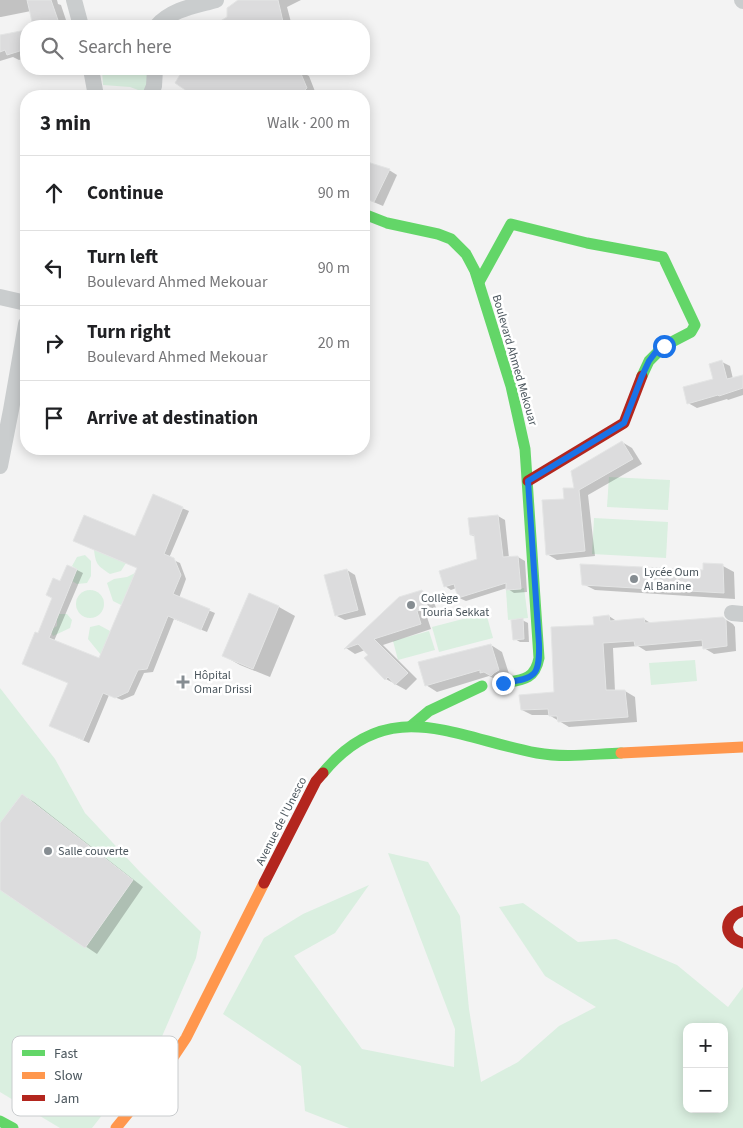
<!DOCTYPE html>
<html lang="en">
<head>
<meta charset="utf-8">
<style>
  :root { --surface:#fff; --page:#f6f6f6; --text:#202124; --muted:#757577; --line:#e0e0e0 }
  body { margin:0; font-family:"Source Sans 3",sans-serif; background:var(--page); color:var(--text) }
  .controls { position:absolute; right:15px; bottom:15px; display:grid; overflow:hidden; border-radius:10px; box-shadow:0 2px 12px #0003 }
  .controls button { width:45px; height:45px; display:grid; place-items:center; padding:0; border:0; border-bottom:1px solid var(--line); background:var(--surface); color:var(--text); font:25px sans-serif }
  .stop { position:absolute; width:15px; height:15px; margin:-11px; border:4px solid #1a73e8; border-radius:50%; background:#fff }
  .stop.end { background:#1a73e8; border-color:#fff; box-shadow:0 1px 5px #0008 }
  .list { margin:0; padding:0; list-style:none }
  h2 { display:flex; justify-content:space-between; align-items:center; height:65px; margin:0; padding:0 20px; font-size:21px }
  h2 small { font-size:16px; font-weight:400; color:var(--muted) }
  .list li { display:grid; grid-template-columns:32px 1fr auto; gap:15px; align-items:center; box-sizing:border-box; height:75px; padding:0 20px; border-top:1px solid var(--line) }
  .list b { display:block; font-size:19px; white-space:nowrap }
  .list p { margin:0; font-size:16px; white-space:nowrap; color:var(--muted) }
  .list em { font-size:16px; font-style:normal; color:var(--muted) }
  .icon { flex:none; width:28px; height:28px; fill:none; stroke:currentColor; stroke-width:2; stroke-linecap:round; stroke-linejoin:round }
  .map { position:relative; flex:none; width:743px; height:1128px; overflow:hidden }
  .search { position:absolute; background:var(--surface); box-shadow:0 2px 12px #0003; left:20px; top:20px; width:350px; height:55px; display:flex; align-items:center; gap:12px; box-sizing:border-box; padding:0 18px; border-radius:20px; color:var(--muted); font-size:19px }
  .panel { position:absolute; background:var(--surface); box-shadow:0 2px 12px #0003; left:20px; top:90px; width:350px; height:365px; border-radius:20px }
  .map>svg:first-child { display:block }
</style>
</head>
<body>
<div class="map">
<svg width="743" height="1128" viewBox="0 0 743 1128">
  <rect width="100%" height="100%" fill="#f3f3f3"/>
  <g fill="#daefe0" fill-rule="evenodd">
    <path d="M102 69H152L149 94 130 87 103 85Z"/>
    <path d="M609 477 670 480 668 510 607 507Z"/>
    <path d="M594 518 668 522 666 558 592 554Z"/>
    <path d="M94 550 126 563 121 571 110 574C97 565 96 565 94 550Z"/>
    <path d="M85 555 91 561V576L87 583 77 584 72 581 77 569 72 566 77 557Z"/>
    <path d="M135 573 121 605 113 601 107 583 114 579 127 577Z"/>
    <path d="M524 588 528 618 508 620 506 590Z"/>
    <circle cx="90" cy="604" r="14"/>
    <path d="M486 613 493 638 439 652 432 627Z"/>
    <path d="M59 614H67L72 620 70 628 53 636 50 630 57 626V618Z"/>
    <path d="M99 625 110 631 101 655 88 639 90 627Z"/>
    <path d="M429 631 435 650 398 660 393 641Z"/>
    <path d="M695 660 697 681 651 685 649 663Z"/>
    <path d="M0 688 55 759 85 813 140 872 201 932 196 958 160 1041 92 1128H60L0 1092Z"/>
    <path d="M388 853 428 862 460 916 469 1009 481 1082 518 1062 559 1026 596 1007 545 976 499 907 523 903 578 942 616 939 677 965 728 1007 743 987V1128H349L305 1111 301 1066 223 1014 264 938 303 914 369 885 335 933 294 956 362 1049 454 1067 455 1029ZM687 1027H724V1109H687Z"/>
  </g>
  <g fill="#0003">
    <path d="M0 0H57L58 4 61 5 68 26H35L31 11 1 17H0Z"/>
    <path d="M240 0H301L287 7 292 26H222L221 22 228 18Z"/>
    <path d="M26 31V58L19 60 13 57 0 61V37Z"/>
    <path d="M182 69H243L270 73 299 71 309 76 316 94 314 96H196L177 83 182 74Z"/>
    <path d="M364 162 389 170 397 175 383 206 364 198Z"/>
    <path d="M722 362 730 366 733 379 743 376V395L728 400 727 399 697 408 688 403 715 380Z"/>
    <path d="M622 442 632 448 642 464 588 495 595 556 557 560 547 554 565 500Z"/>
    <path d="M153 496 189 511 169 558 180 563 186 579 179 598 215 613 207 632 174 619 153 672 144 673 134 695 122 700 109 695 89 743 51 726 69 683 39 635 68 566 77 570 83 573 54 641 100 660 138 568 136 537Z"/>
    <path d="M498 516 505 520 509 558 518 557 525 561 527 592 514 593 508 589 507 588 466 601 459 598 456 588 451 590 445 586 478 560 476 537 471 535Z"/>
    <path d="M723 566 734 572 735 599 595 590 583 584 704 572Z"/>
    <path d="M347 570 355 575 366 615 345 620 337 616Z"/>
    <path d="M422 591 432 597 438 613 427 617 431 629 383 645 417 679 406 690 386 679 365 658 369 655 365 650 355 654 346 648 400 598Z"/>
    <path d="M249 595 279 607 295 616 270 677 240 665 224 656Z"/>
    <path d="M609 616 618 622 644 619 652 624 723 618 733 624 735 627 736 651 714 654 704 648V646L646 651 638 646 613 648 615 691H625L635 697 637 722 569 727 549 715H532L522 710 555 693 595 626Z"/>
    <path d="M522 620 528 623 529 642H520L515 639Z"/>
    <path d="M491 645 502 652 510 677 493 678 489 676 437 692 426 685Z"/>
    <path d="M22 795 34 802 143 887 97 954 0 889V825Z"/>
  </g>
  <g fill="#dcdcdd" stroke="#e4e5e5">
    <path d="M27 0H51L60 26H33Z"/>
    <path d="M238 0H278L284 26H212L227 17V8Z"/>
    <path d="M26 30V49L7 55 5 50 0 52V35Z"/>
    <path d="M181 69H251L270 72 299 69 307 88 299 96H218L205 94 201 96H194L175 83 181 73Z"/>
    <path d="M364 161 390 169 374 202 364 198Z"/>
    <path d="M722 360 727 379 743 375V388L719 396 718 395 687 404 683 387 713 379 709 364Z"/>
    <path d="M622 441 633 459 579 490 585 551 546 555 542 500 564 499 563 488H574L571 471Z"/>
    <path d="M153 494 183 507 164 554 174 558 181 575 173 594 210 609 201 630 168 616 147 669 138 670 128 692 115 698 103 693 83 740 49 726 68 683 22 664 35 632 38 633 52 598 46 595 53 578 60 581 67 565 77 569 49 638 99 658 137 568 73 541 84 515 135 536Z"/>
    <path d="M498 515 503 557 518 556 521 589 506 590V583L458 598 454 584 444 587 439 571 477 559 474 535H470L468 518Z"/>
    <path d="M703 563 723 564 724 593 582 585 580 564 703 570Z"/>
    <path d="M347 569 358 610 335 616 324 575Z"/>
    <path d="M422 590 428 608 417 611 421 624 374 639 408 673 395 685 388 677 385 680 364 658 368 655 358 644 344 649 399 597Z"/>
    <path d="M249 593 279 606 253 669 222 656Z"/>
    <path d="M609 615 610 621 644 618 645 623 723 617 726 620 727 646 703 649 702 640 635 646 634 641 603 643 606 690H625L628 717 558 722 557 716H549L548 709 521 710 519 695 554 692 551 627 594 625 593 617Z"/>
    <path d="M523 618 524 639 513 640 511 620Z"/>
    <path d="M491 644 499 670 494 673 491 676 484 672 480 673V670L425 686 418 662Z"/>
    <path d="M22 794 133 880 85 948 0 890V823Z"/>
  </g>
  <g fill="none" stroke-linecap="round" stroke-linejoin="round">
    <g stroke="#cacdce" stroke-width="16">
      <path d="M74 0 81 26"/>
      <path d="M742 0 743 1"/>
      <path d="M157 26C172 9 195 6 216 0"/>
      <path d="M91 69 96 96"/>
      <path d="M150 96 154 86 155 69"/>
      <path d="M0 297 26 303"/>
      <path d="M0 466 11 410 26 324"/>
      <path d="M732 613 743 614"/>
    </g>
    <g stroke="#63d668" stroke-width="11">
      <path d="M364 214 387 223 438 234 451 239 466 254 475 271 511 386 525 449 539 658C535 680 522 680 503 683"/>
      <path d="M479 282 511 224 587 243 663 257 695 325 691 332 664 346 649 361 642 376"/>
      <path d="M411 726 429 711 482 686"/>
      <path d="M323 773C388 693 456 738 537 753 565 758 593 754 621 753"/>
      <path d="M0 1121 13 1128"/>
    </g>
    <g stroke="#ff974d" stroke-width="11">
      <path d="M621 753 743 747"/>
      <path d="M116 1128 172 1059 186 1038 264 883"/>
    </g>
    <g stroke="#b3261e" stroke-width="11">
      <path d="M528 481 624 423 642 376"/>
      <path d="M264 883 316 781 323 773"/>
      <path d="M743 911C723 917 722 937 743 943"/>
    </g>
  </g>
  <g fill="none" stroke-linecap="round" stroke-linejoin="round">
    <path stroke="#1a73e8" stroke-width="6" d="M503 683C534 678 540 678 539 644L528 481 624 423 642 376 649 361 655 353 664 346"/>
  </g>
  <g fill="#868d92" stroke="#fff" stroke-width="2">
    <circle cx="634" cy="579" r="5"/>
    <circle cx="411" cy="605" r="5"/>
    <path d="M180.5 674.5h5v5h5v5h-5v5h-5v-5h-5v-5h5z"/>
    <circle cx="48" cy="851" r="5"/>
  </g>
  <g text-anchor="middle" stroke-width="5" stroke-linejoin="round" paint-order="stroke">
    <g font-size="12" fill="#4b565d" stroke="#fff">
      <text transform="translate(515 360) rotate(74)" y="4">Boulevard Ahmed Mekouar</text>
      <text transform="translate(281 821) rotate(-63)" y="4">Avenue de l'Unesco</text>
    </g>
    <g font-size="12" fill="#4b565d" stroke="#fff" text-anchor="start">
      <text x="644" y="576">Lycée Oum<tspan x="644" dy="14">Al Banine</tspan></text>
      <text x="421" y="602">Collège<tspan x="421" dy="14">Touria Sekkat</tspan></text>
      <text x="194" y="679">Hôpital<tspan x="194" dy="14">Omar Drissi</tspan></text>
      <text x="58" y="855">Salle couverte</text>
    </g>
  </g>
  <rect x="12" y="1036" width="166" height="80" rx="8" fill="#fff" stroke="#c9ccce" stroke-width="1"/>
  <rect x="22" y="1050" width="23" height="6" fill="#63d668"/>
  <rect x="22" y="1072" width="23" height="7" fill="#ff974d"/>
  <rect x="22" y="1095" width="23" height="6" fill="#b3261e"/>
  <g font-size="14" fill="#4b565d">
    <text x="54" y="1058">Fast</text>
    <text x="54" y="1080">Slow</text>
    <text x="54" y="1103">Jam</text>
  </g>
</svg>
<div class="controls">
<button>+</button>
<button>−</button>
</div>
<div class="stop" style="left:664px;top:346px"></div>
<div class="stop end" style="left:503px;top:683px"></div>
<div class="search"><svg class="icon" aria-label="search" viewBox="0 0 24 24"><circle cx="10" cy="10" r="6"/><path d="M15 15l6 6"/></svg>Search here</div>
<section class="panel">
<h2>3 min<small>Walk · 200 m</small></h2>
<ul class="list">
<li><svg class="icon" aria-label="ahead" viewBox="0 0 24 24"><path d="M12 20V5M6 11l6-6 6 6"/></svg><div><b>Continue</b></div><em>90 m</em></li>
<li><svg class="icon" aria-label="left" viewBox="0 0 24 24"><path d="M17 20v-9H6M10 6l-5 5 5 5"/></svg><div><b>Turn left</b><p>Boulevard Ahmed Mekouar</p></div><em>90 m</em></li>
<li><svg class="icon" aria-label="right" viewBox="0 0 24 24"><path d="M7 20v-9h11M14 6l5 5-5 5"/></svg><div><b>Turn right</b><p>Boulevard Ahmed Mekouar</p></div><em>20 m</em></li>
<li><svg class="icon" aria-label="arrive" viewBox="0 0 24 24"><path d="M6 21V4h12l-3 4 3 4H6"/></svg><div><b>Arrive at destination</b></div></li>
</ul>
</section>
</div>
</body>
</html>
